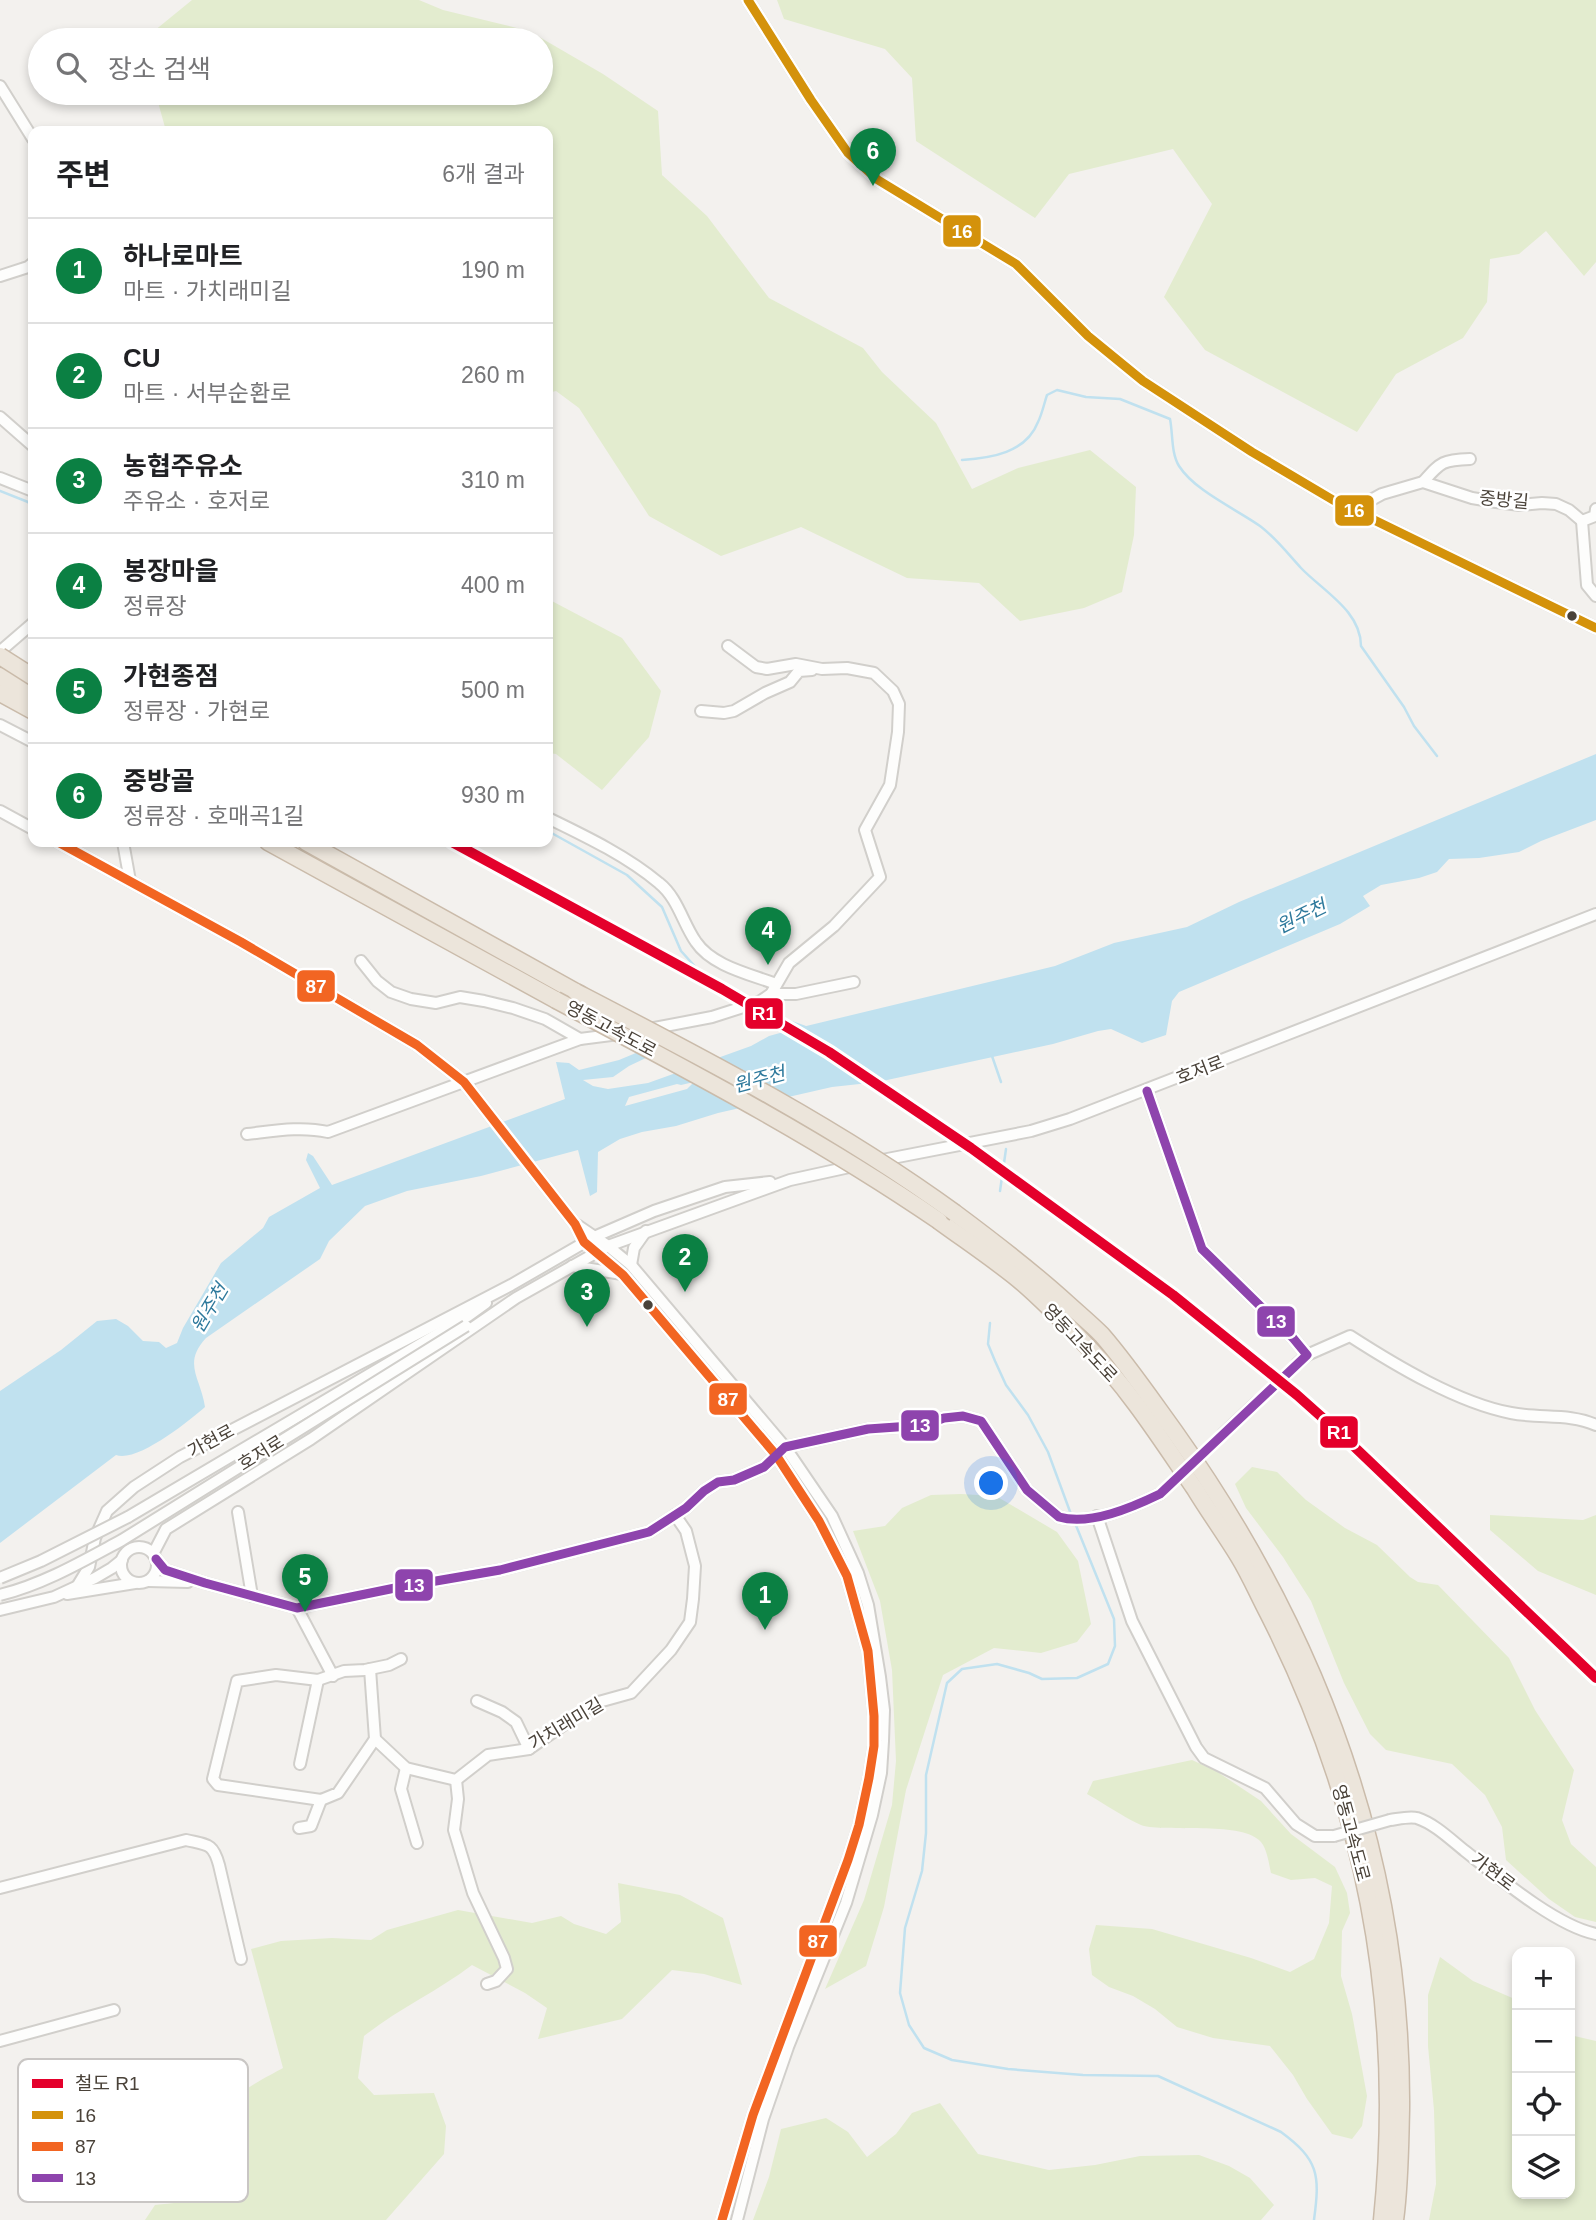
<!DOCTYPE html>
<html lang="ko">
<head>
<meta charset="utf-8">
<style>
  :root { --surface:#fff; --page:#f6f6f6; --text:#202124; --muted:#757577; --line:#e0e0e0; --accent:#0b8043 }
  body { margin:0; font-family:Helvetica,"Noto Sans KR",sans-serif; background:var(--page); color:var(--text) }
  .controls { position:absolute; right:21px; bottom:21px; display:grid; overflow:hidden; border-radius:14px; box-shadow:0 4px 10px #0003 }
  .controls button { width:63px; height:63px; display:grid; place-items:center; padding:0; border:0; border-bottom:2px solid var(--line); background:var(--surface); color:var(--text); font:35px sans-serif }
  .you { position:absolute; left:992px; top:1484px; width:24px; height:24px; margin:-18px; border:5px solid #fff; border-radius:50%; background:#1a73e8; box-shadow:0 0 0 10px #1a73e833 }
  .badge { display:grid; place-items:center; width:46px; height:46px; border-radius:50%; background:var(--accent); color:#fff; font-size:23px; font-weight:700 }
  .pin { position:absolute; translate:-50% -58px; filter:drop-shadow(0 2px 4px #0008) }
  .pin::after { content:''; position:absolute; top:37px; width:24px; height:21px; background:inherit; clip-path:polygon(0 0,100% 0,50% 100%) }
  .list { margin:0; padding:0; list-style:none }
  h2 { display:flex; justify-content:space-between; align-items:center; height:91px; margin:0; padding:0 28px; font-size:30px }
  h2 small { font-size:23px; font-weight:400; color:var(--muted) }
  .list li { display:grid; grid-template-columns:46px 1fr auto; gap:21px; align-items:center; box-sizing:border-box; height:105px; padding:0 28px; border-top:2px solid var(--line) }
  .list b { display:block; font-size:26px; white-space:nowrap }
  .list p { margin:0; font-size:23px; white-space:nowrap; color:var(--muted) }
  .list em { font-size:23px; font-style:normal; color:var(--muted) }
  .icon { flex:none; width:38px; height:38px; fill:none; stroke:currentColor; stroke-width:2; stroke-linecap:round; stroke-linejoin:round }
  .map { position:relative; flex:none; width:1596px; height:2220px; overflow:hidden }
  .search { position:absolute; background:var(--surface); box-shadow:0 4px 10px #0003; left:28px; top:28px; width:525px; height:77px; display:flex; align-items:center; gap:18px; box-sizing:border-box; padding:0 24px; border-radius:38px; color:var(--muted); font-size:26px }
  .panel { position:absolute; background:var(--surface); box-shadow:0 4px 10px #0003; left:28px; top:126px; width:525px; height:721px; border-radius:14px }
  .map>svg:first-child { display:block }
</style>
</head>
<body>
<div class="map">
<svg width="1596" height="2220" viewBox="0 0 1596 2220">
  <rect width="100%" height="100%" fill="#f3f1ee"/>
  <g fill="#e3eccf">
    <path d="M192 0H419L443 10 529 31 603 74 658 111 662 175 707 216 769 298 863 348 882 372 936 423 972 489 1018 468 1090 450 1136 487 1134 535 1122 592 1084 608 1020 621 979 583 907 578 801 527 721 556 649 516 579 408 556 391 548 393V131H166L158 102 142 93H541V40H143Z"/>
    <path d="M777 0H1596V262L1584 276 1546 231 1519 254 1490 259 1487 302 1463 338 1396 374 1357 432 1205 350 1164 297 1212 204 1173 149 1069 174 1035 218 916 141 912 78 885 49 784 19Z"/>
    <path d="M548 599 622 638 661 691 649 737 602 790 556 754 548 753Z"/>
    <path d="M1252 1467 1277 1472 1306 1500 1345 1528 1377 1545 1410 1577 1418 1582 1438 1585 1509 1658 1535 1710 1574 1770 1562 1820 1571 1844 1596 1867V1922L1575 1917 1549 1899 1506 1860 1502 1827 1485 1795 1452 1764 1386 1750 1370 1734 1344 1683 1311 1601 1283 1557 1246 1508 1235 1484Z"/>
    <path d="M961 1494 996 1496 1057 1532 1078 1561 1091 1624 1077 1642 1041 1653 994 1648 943 1675 906 1790 884 1907 866 1966 825 1989 864 1900 892 1805 896 1761 892 1670 880 1601 853 1531 885 1526 902 1508 931 1495Z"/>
    <path d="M1490 1515 1583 1520 1596 1515V1595L1538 1571 1490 1530Z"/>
    <path d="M1192 1760 1216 1771 1261 1801 1291 1834 1335 1867 1347 1893 1350 1913 1342 1931 1341 1976 1352 2014 1367 2096 1362 2126 1352 2139 1332 2134 1307 2099 1293 2075 1270 2046 1213 2038 1177 2027 1155 2009 1133 1996 1109 1987 1092 1975 1089 1949 1096 1925 1152 1929 1251 1958 1290 1972 1314 1959 1329 1923 1332 1886 1315 1878 1291 1880 1271 1873C1269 1864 1267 1849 1261 1842 1243 1821 1172 1832 1144 1826 1133 1823 1100 1801 1087 1794L1093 1781Z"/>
    <path d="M618 1883 680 1895 723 1918 742 1985 704 1974 672 1970 622 2019 538 2039 547 2008 525 1993 472 1965C438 1991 398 2009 364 2036L358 2078 374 2095 434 2093 446 2126 444 2154 386 2220H145L155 2205C193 2201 223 2202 218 2154 217 2140 216 2125 222 2112 228 2097 268 2076 283 2068L251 1949 281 1941 332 1938 371 1940 387 1930 458 1910 532 1923 561 1916 574 1924 606 1934 621 1922Z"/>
    <path d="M1440 1957 1473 1981 1517 2000V2194H1570V2035L1596 2041V2220H1429L1436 2184 1434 2110 1428 2046V1995Z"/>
    <path d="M940 2103 978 2154 1049 2170 1095 2165 1140 2156 1199 2155 1229 2166 1250 2178 1274 2205 1261 2220H753L769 2177 781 2129 826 2118 848 2132 867 2157 896 2134 912 2113Z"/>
  </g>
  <path fill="#c0e1ef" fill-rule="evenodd" d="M1596 754V820L1541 841 1519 852 1479 858 1449 859 1437 872 1419 878 1381 885 1363 896 1370 906 1340 924 1179 992 1172 1001 1166 1035 1142 1043 1111 1029 1098 1031 1053 1044 878 1082 832 1087 718 1113 676 1126 642 1132 620 1139 598 1152 597 1192 590 1196 578 1150 481 1176 407 1191 365 1206 329 1241 320 1259 206 1338C182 1364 201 1378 205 1407 189 1421 137 1463 116 1455L0 1543V1391L61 1350 97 1321 116 1319 128 1326 143 1341 159 1342 166 1348 177 1343 183 1328 221 1263 263 1228 269 1217 320 1188 306 1160 308 1153 313 1156 332 1185 565 1099 556 1062 569 1063 579 1070 619 1060 667 1040 648 1057 629 1066 613 1077 583 1080 593 1086 608 1089 648 1083 751 1046 769 1036 798 1028 1055 966 1114 943 1187 927 1239 902ZM694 1082 687 1089 625 1106 629 1097 677 1084 681 1085Z"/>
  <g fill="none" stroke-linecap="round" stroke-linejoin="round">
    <g stroke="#c0e1ef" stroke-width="2.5">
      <path d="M962 460C991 458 1026 453 1038 422 1042 414 1044 404 1047 395L1057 390 1086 397 1120 399 1170 419C1173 434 1171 453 1179 466 1195 491 1236 509 1260 526 1276 538 1288 554 1301 568 1323 591 1361 611 1361 646L1404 707 1414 726 1437 756"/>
      <path d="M0 491 28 502 33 507"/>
      <path d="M548 831 627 875 662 907 681 951 700 972 748 1001"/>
      <path d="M757 1006 769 1014 805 1027"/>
      <path d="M992 1056 1001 1082"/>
      <path d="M1000 1191 1006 1149"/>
      <path d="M990 1323 988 1344 995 1361 1006 1385 1028 1415 1048 1452 1072 1517"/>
      <path d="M1075 1523 1114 1619 1115 1646 1108 1664 1077 1678 1042 1679 1029 1673 997 1664 962 1669 947 1683 926 1775V1833L922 1871 905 1928 900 1993 909 2025 924 2048 952 2060 1008 2069 1083 2075 1158 2076 1281 2132C1319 2160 1320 2175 1314 2220"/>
    </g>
    <g stroke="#d1ceca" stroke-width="10" stroke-dasharray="10 5" stroke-linecap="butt">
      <path d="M1257 1402 1297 1364"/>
      <path d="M1160 1494 1223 1434"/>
    </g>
    <g stroke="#d1cfcb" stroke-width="14">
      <g id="minor">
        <path d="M748 0 811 100 848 153 878 180 1016 264 1088 336 1143 381 1252 452 1333 500 1596 628"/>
        <path d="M0 86 33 139"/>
        <path d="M0 276 28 267 33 263"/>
        <path d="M0 417 33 446"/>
        <path d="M0 478 33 491"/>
        <path d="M1423 482C1441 462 1442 460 1470 459"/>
        <path d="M1596 509 1595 516 1582 521 1587 585 1596 596"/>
        <path d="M1353 510 1382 494 1423 482 1472 498 1496 502 1520 505 1542 503 1556 504 1569 510 1582 521"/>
        <path d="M4 648 33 623"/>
        <path d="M701 711 724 713 734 711 765 693 790 682 799 671 812 670"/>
        <path d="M0 725 33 742"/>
        <path d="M0 811 33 829"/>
        <path d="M548 818C585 836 627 856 659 883 678 898 683 924 696 942 712 966 750 974 776 984"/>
        <path d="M58 842 241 942 417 1045 464 1082 575 1224 584 1242 623 1275 776 1455 819 1521 847 1576 868 1651 874 1716V1746L869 1778 859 1825 848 1860 753 2115 722 2220"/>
        <path d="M123 842 130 881"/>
        <path d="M361 961 377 981 391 992 411 999 436 1003 460 997 484 1001 513 1008 545 1019 580 1039"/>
        <path d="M771 994H796L854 982"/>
        <path d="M649 1029 712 1017 759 1002 771 994 789 963 834 926 880 877 865 830 890 785 898 732 899 704 893 691 874 673 847 668 822 669 796 664 767 669 756 667 728 646"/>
        <path d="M1147 1091 1202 1249 1293 1338 1307 1355 1297 1364"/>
        <path d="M247 1134C274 1131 301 1126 328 1132L580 1039 619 1034"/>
        <path d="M877 1161 1031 1131 1070 1119 1596 914"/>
        <path d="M577 1225 608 1246 631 1265 785 1447 832 1516 858 1573 868 1605 880 1677 884 1710 883 1741 881 1773 872 1815 846 1903 788 2047 763 2119 737 2220"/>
        <path d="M631 1265 634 1248 646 1231"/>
        <path d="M572 1266 622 1274"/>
        <path d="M1307 1355 1350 1336C1395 1365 1458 1403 1511 1413 1540 1419 1569 1413 1596 1425"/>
        <path d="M1223 1434 1257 1402"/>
        <path d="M238 1512 252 1596"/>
        <path d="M1097 1516 1132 1621 1196 1747 1204 1758 1265 1788 1296 1824 1315 1836H1334"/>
        <path d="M128 1517 468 1316 486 1303"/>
        <circle cx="139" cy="1565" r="18"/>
        <path d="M153 1554 166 1529 311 1439 516 1298 608 1246 790 1180 854 1166"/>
        <path d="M156 1559 165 1570 205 1583 297 1608 395 1588 500 1570 649 1532 686 1508 704 1491 718 1482 734 1480 764 1467 785 1447 868 1429 925 1425 944 1418 963 1416 981 1421 1027 1490 1059 1517C1090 1526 1133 1507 1160 1494"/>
        <path d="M148 1581 188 1582"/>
        <path d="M78 1585 89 1567 95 1538 107 1511 134 1487 180 1457 511 1285 594 1237 654 1211 725 1187 770 1182"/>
        <path d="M67 1594 135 1583"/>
        <path d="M297 1608 333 1676"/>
        <path d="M0 1610 54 1597 95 1578 112 1568 122 1560"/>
        <path d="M370 1669 375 1739"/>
        <path d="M477 1701 502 1712 516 1722 529 1749"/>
        <path d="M375 1739 406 1768 456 1780 488 1755 529 1749 595 1703 631 1693 671 1650 690 1622 693 1599 695 1566 686 1531 675 1515"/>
        <path d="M375 1739 338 1793 321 1800 218 1785 213 1779 237 1681 276 1675 318 1680 344 1671 365 1670 389 1665 401 1659"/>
        <path d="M300 1764 318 1680"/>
        <path d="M406 1768 401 1789 417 1843"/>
        <path d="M456 1780 458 1799 454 1830 473 1893 504 1958 507 1969 496 1981 487 1984"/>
        <path d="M1390 1820C1398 1819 1409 1816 1417 1818 1435 1824 1450 1839 1465 1851 1498 1877 1556 1926 1596 1934"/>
        <path d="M299 1828 311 1826 321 1800"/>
        <path d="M0 1888 186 1840C208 1845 213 1843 219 1865L241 1959"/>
        <path d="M0 2041 114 2010"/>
      </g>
    </g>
    <g stroke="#cabbaa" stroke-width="19">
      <g id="highway">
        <path d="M0 676 33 695"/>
        <path d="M0 693 33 711"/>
        <path d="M268 842 556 1000"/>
        <path d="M306 842 576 992"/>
        <path d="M955 1213C994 1242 1032 1271 1068 1304 1079 1314 1091 1324 1102 1335 1128 1365 1151 1399 1175 1432 1319 1635 1403 1859 1401 2110 1400 2147 1400 2184 1395 2220"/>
        <path d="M939 1221C965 1240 992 1258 1018 1279 1042 1299 1066 1324 1088 1347 1129 1389 1162 1441 1195 1489 1209 1512 1225 1534 1239 1557 1250 1575 1258 1594 1268 1613 1365 1804 1404 2006 1382 2220"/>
      </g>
    </g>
    <use href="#minor" stroke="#fdfdfc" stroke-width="10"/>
    <use href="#highway" stroke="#ece5db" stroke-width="16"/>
    <g stroke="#d1cfcb" stroke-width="14" stroke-linecap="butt">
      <g id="minor-bridge">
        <path d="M0 1578 41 1561 128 1517"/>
        <path d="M0 1595C44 1584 83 1561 122 1540L466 1326"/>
        <path d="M1334 1836 1390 1820"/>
      </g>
    </g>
    <g stroke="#cabbaa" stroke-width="19" stroke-linecap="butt">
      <g id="highway-bridge">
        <path d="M0 656 33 677"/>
        <path d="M576 992C705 1059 837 1127 955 1213"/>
        <path d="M556 1000C686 1069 818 1138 939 1221"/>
      </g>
    </g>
    <use href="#minor-bridge" stroke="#fdfdfc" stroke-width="10"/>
    <use href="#highway-bridge" stroke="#ece5db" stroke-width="16"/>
    <g stroke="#fff" stroke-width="14">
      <path id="bus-1" d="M748 0 811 100 848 153 878 180 1016 264 1088 336 1143 381 1252 452 1333 500 1596 628"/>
    </g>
    <g stroke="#fff" stroke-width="14">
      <path id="bus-2" d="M58 842 241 942 417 1045 464 1082 575 1224 584 1242 623 1275 776 1455 819 1521 847 1576 868 1651 874 1716V1746L869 1778 859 1825 848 1860 753 2115 722 2220"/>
    </g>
    <g stroke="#fff" stroke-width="14">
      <path id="bus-3" d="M156 1559 165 1570 205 1583 297 1608 395 1588 500 1570 649 1532 686 1508 704 1491 718 1482 734 1480 764 1467 785 1447 868 1429 925 1425 944 1418 963 1416 981 1421 1027 1490 1059 1517C1090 1526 1133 1507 1160 1494L1307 1355 1293 1338 1202 1249 1147 1091"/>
    </g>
    <use href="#bus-1" stroke="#d4920b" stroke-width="9"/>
    <use href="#bus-2" stroke="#f26522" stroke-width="9"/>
    <use href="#bus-3" stroke="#8e44ad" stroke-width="9"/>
    <g stroke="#fff" stroke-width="16">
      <path id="rail-1" d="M452 842 722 989 829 1052 971 1148 1173 1295 1297 1395 1343 1436 1596 1678"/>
    </g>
    <use href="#rail-1" stroke="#e4002b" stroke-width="10"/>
  </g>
  <g fill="#4a4239" stroke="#fff" stroke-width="2.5">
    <circle cx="1572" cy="616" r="6"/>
    <circle cx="648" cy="1305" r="6"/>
  </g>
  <g text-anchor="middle" stroke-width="5" stroke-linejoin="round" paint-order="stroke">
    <g font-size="18" fill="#4a4239" stroke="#fff">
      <text transform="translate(1504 500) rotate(5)" y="6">중방길</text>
      <text transform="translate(611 1029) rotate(28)" y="6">영동고속도로</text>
      <text transform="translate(1200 1070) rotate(-21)" y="6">호저로</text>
      <text transform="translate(1080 1343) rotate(47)" y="6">영동고속도로</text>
      <text transform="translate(211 1441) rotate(-28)" y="6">가현로</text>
      <text transform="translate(261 1453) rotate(-32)" y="6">호저로</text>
      <text transform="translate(566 1724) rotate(-31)" y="6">가치래미길</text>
      <text transform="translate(1351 1833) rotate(75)" y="6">영동고속도로</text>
      <text transform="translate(1493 1872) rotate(37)" y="6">가현로</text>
    </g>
    <g font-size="19" font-style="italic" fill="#2e799c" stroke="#fff">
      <text transform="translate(1301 916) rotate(-26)" y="7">원주천</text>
      <text transform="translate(759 1079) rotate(-15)" y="7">원주천</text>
      <text transform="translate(209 1308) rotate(-59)" y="7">원주천</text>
    </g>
  </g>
  <rect x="18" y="2059" width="230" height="143" rx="10" fill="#fff" stroke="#c9c6c4" stroke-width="2"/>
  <rect x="32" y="2079" width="31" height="9" fill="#e4002b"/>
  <rect x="32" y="2111" width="31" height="8" fill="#d4920b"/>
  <rect x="32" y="2142" width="31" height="9" fill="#f26522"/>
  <rect x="32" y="2174" width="31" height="8" fill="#8e44ad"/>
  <g font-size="19" fill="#4a4239">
    <text x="75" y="2090">철도 R1</text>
    <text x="75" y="2122">16</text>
    <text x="75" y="2153">87</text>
    <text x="75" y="2185">13</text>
  </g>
  <g stroke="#fff" stroke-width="2.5">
    <rect x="942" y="214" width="40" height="34" rx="7" fill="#d4920b"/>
    <rect x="1334" y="494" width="41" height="33" rx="7" fill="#d4920b"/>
    <rect x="296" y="969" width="40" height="34" rx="7" fill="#f26522"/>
    <rect x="744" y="997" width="40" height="33" rx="7" fill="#e4002b"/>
    <rect x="1256" y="1305" width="40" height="33" rx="7" fill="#8e44ad"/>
    <rect x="708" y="1382" width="40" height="34" rx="7" fill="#f26522"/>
    <rect x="900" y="1409" width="40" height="33" rx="7" fill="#8e44ad"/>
    <rect x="1319" y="1415" width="40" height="34" rx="7" fill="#e4002b"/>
    <rect x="394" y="1568" width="40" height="34" rx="7" fill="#8e44ad"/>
    <rect x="798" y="1924" width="40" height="34" rx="7" fill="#f26522"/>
  </g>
  <g font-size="19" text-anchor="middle" font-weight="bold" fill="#fff">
    <text x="962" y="238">16</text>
    <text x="1354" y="517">16</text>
    <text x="316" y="993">87</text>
    <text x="764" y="1020">R1</text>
    <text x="1276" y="1328">13</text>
    <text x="728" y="1406">87</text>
    <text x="920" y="1432">13</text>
    <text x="1339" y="1439">R1</text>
    <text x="414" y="1592">13</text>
    <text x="818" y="1948">87</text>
  </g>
</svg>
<div class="controls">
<button>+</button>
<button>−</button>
<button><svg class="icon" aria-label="locate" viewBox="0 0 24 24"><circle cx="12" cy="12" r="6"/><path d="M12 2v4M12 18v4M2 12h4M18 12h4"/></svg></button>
<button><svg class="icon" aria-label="layers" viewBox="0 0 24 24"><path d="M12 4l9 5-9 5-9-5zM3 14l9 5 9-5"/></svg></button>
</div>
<div class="you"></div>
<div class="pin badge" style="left:765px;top:1630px">1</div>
<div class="pin badge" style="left:685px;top:1292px">2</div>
<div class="pin badge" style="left:587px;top:1327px">3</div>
<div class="pin badge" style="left:768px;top:965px">4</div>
<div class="pin badge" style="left:305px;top:1612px">5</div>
<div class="pin badge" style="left:873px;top:186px">6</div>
<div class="search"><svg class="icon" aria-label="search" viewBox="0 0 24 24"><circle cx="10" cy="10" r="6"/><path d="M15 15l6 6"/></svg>장소 검색</div>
<section class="panel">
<h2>주변<small>6개 결과</small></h2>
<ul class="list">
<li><span class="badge">1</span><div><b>하나로마트</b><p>마트 · 가치래미길</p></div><em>190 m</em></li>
<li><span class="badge">2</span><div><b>CU</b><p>마트 · 서부순환로</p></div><em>260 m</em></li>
<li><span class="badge">3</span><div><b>농협주유소</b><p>주유소 · 호저로</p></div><em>310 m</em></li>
<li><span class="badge">4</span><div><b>봉장마을</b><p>정류장</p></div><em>400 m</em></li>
<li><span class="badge">5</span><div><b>가현종점</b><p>정류장 · 가현로</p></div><em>500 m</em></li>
<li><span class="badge">6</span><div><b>중방골</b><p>정류장 · 호매곡1길</p></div><em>930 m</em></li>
</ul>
</section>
</div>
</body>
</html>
